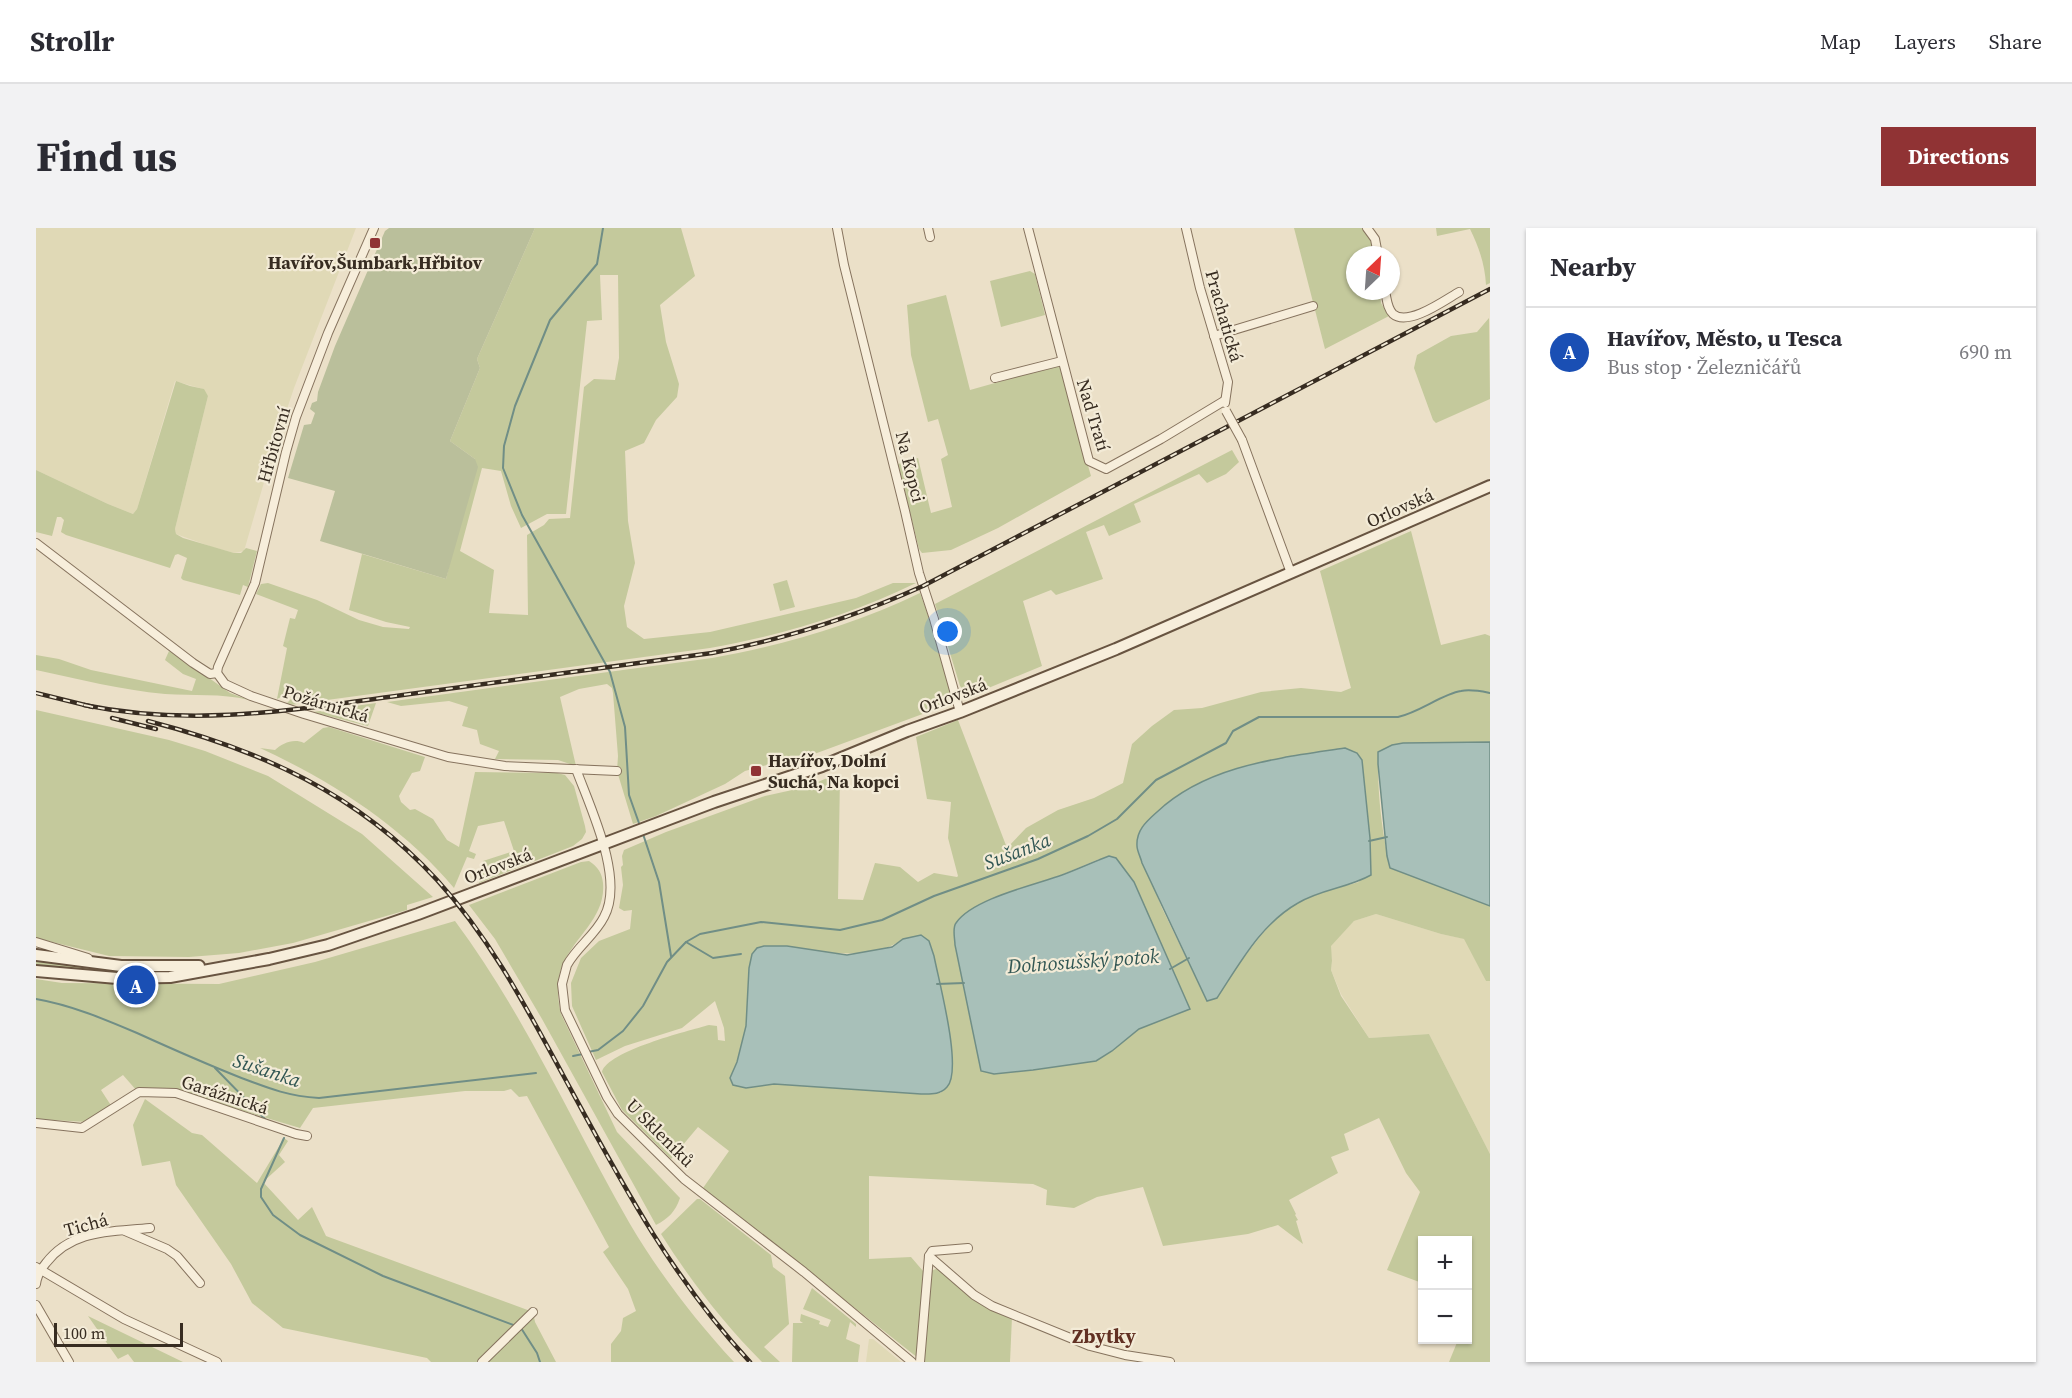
<!DOCTYPE html>
<html lang="en">
<head>
<meta charset="utf-8">
<style>
  :root { --surface:#fff; --page:#f2f2f3; --text:#2b2b33; --muted:#7c7c81; --line:#e1e1e2; --accent:#903334 }
  body { margin:0; font-family:"Source Serif 4",serif; background:var(--page); color:var(--text) }
  .controls { position:absolute; right:18px; bottom:18px; display:grid; overflow:hidden; border-radius:0px; box-shadow:0 2px 4px #0004 }
  .controls button { width:54px; height:54px; display:grid; place-items:center; padding:0; border:0; border-bottom:2px solid var(--line); background:var(--surface); color:var(--text); font:30px sans-serif }
  .compass { position:absolute; left:1310px; top:18px; width:54px; height:54px; border-radius:50%; background:var(--surface); box-shadow:0 2px 4px #0004; rotate:25deg }
  .scale { position:absolute; left:18px; bottom:15px; width:129px; box-sizing:border-box; padding-left:6px; border:3px solid #372c21; border-top:0; font-size:16px; line-height:21px; white-space:nowrap; color:#372c21; -webkit-text-stroke:4px #f3ebd7; paint-order:stroke }
  .you { position:absolute; left:912px; top:404px; width:21px; height:21px; margin:-15px; border:4px solid #fff; border-radius:50%; background:#1a73e8; box-shadow:0 0 0 9px #1a73e833 }
  .badge { display:grid; place-items:center; width:39px; height:39px; border-radius:50%; background:var(--accent); color:#fff; font-size:20px; font-weight:700 }
  .pin { position:absolute; translate:-50% -50%; border:3px solid #fff; box-shadow:0 2px 6px #0006 }
  .list { margin:0; padding:0; list-style:none }
  h2 { display:flex; justify-content:space-between; align-items:center; height:78px; margin:0; padding:0 24px; font-size:26px }
  h2 small { font-size:20px; font-weight:400; color:var(--muted) }
  .list li { display:grid; grid-template-columns:39px 1fr auto; gap:18px; align-items:center; box-sizing:border-box; height:90px; padding:0 24px; border-top:2px solid var(--line) }
  .list b { display:block; font-size:22px; white-space:nowrap }
  .list p { margin:0; font-size:20px; white-space:nowrap; color:var(--muted) }
  .list em { font-size:20px; font-style:normal; color:var(--muted) }
  .map { position:relative; flex:none; width:1454px; height:1134px; overflow:hidden; border-radius:0px }
  header { display:flex; align-items:center; gap:36px; box-sizing:border-box; height:84px; padding:0 30px; background:var(--surface); border-bottom:2px solid var(--line) }
  header strong { font-size:28px }
  nav { display:flex; gap:33px; margin-inline-start:auto; font-size:21px }
  .intro { display:flex; align-items:center; justify-content:space-between; box-sizing:border-box; height:144px; padding:0 36px }
  h1 { margin:0; font-size:42px }
  .button { padding:15px 27px; border-radius:0px; background:var(--accent); color:#fff; font-size:21px; font-weight:700 }
  main { display:flex; gap:36px; padding:0 36px }
  aside { flex:1; background:var(--surface); border-radius:0px; box-shadow:0 2px 4px #0004 }
  .map>svg:first-child { display:block }
</style>
</head>
<body>
<header>
<strong>Strollr</strong>
<nav><a>Map</a><a>Layers</a><a>Share</a></nav>
</header>
<div class="intro"><h1>Find us</h1><a class="button">Directions</a></div>
<main>
<div class="map">
<svg width="1454" height="1134" viewBox="0 0 1454 1134">
  <rect width="100%" height="100%" fill="#ebe0c8"/>
  <g fill="#e0d9b6">
    <path d="M0 0H320L258 160 238 220 208 323 198 325 176 319 140 306 139 301 172 168 167 161 139 153 101 281 97 286 72 276 0 242Z"/>
    <path d="M1340 686 1405 706 1429 711 1450 753H1454V926L1393 806 1333 810 1305 766 1295 742 1296 733 1294 718 1318 693Z"/>
    <path d="M833 1111H837L865 1134H830Z"/>
  </g>
  <g fill="#c4c99c" fill-rule="evenodd">
    <path d="M499 0H645L659 48 624 77 630 114 643 156 641 169 620 192 608 215 589 223 592 293 599 335 588 378 591 399 608 411 674 404 820 370 857 355H880C814 387 746 407 674 420L254 477 251 475 256 470 270 469 251 466 241 471 251 420 247 418 254 390 259 391 262 382 220 366 225 356 232 355 281 372 323 392 347 399 373 401 374 399 350 394 313 382 326 326 410 351 439 231 414 213 444 140 441 131ZM564 47H582L583 130 579 152 558 151 548 159 534 290 513 291 508 297 491 307 492 387 453 385 458 342 424 323 446 240 465 243 475 278 485 300 511 286H530L551 93 566 92Z"/>
    <path d="M1258 0H1326C1335 8 1338 15 1339 27H1319V63H1344L1345 75 1353 88 1289 121Z"/>
    <path d="M1400 0H1454V55L1450 57C1449 37 1443 19 1434 1L1401 8Z"/>
    <path d="M994 43 999 46 1009 87 965 99 954 53Z"/>
    <path d="M910 67 934 162 1023 137 1055 248 962 300 915 322 886 325 883 321 862 236 882 230 895 285 916 279 905 231 912 227 902 191 892 194 875 127 871 77Z"/>
    <path d="M1453 90 1454 171 1400 195 1397 192 1378 140 1381 127 1415 108 1441 104Z"/>
    <path d="M140 153 154 158 168 161 172 168 139 301 140 306 147 310 198 325H205L210 320 221 323 212 359 207 357 204 367 147 352 145 350 151 330 142 326 139 327 134 340 30 307 25 304 28 292 25 289H21L16 308 0 304V242L72 276 97 286 101 281Z"/>
    <path d="M1196 222 1203 234 1190 246 1171 255 1163 246 1098 276 1105 294 1073 308 1068 297 1050 304 1067 351 1020 367 1015 362 987 373 1006 438 933 468 924 458 899 376Z"/>
    <path d="M1375 303 1405 417 1449 406 1454 408V514L1367 515 1343 524C1340 555 1346 610 1355 640L1454 678V753H1450L1428 711 1405 706 1340 686 1318 693 1295 718 1296 733 1295 742 1305 768 1333 810 1393 806 1454 926V1134H1413L1422 1112H1432V1086L1436 1073 1432 1071V1012H1386V1055L1351 1042 1384 964 1370 945 1343 890 1308 906 1313 922 1295 929 1302 945 1253 972 1260 986 1259 987 1262 992 1260 993 1267 1016 1242 997 1212 1006 1127 1018 1107 959 1061 969 1038 980 1010 977 1011 962 997 956 833 948V1031L875 1029 887 1043 882 1130 667 960 693 923 662 899 635 931 586 882 566 844C571 823 652 803 673 797L681 798 682 812 689 813 688 800 679 773 646 800 589 818 560 832 536 778 535 755 545 730 563 713 594 701 596 682 588 683 583 680 587 657 585 639 587 637 586 628 588 622 630 604 729 568 770 559 796 548H804L802 671 827 672 839 635 864 639 882 654 898 645 921 649 922 648 912 610 915 574 891 571 880 509 922 492 971 620 990 600 1022 582 1058 570 1087 555 1096 516 1116 498 1138 482 1166 480 1225 464 1265 460 1305 464 1315 460 1284 343ZM1309 520 1320 525 1326 532 1334 610 1323 654C1302 660 1280 664 1261 675 1239 688 1225 707 1210 727 1198 743 1184 757 1171 773L1126 680 1101 619 1251 529ZM1063 631 1098 654 1154 781 1103 801 1076 823 1060 833 997 842 958 846 939 812 919 717 957 671 1025 647ZM867 711 893 713C909 761 904 815 905 865L885 866 738 856 710 860 694 850 701 834 710 798 713 740 728 718C773 718 828 739 867 711Z"/>
    <path d="M751 352 759 379 744 383 737 356Z"/>
    <path d="M884 365 890 381 915 464 911 477 762 532 731 537 709 543 689 556 620 588 597 596 581 543 582 528 577 465 576 460 571 456 543 461 524 469 540 538 522 532 459 531 463 523 444 516 441 502 426 498 432 479 413 473 365 478 351 474 676 430C749 417 817 397 884 365Z"/>
    <path d="M133 423 141 427 194 465 213 472C185 465 157 468 129 466 85 462 43 451 0 442V427L23 431 55 442 156 463 160 451 147 446 129 432Z"/>
    <path d="M340 475 332 498 277 484Z"/>
    <path d="M0 482 133 512 169 523 232 548 326 606 397 669 371 677V682L257 715 203 725 153 729 73 728 0 710Z"/>
    <path d="M293 499 389 529 384 543 376 545 363 568 365 574 374 582 379 581 397 591 411 612 423 619 439 544 521 545 529 547 538 558 549 598 550 604 546 611 537 618 443 655 447 633 478 623 468 593 442 598 433 623 440 626 438 631 431 629 418 660C366 598 297 554 224 520L239 522C246 515 258 510 268 515L287 500Z"/>
    <path d="M553 633C562 639 566 645 567 655 570 689 540 707 527 736 520 752 521 769 525 786L581 904 644 970C639 984 633 990 620 997L506 791 459 711 433 677 545 634Z"/>
    <path d="M419 693C489 787 536 895 594 996 623 1045 659 1092 698 1134H575V1116L585 1103 587 1090 600 1083 592 1061 567 1024 573 1019 491 868 483 869 475 861 468 863H429L277 880 264 900 144 864 101 863 87 847 65 862 76 879 50 894 0 891V751L26 755 183 756 279 734Z"/>
    <path d="M0 732 86 744 31 742 0 737Z"/>
    <path d="M109 871 156 905 166 907 221 955 248 910 252 913 243 927 249 934 227 954 262 992 276 979 290 1008 497 1084 499 1094 520 1134H395L391 1130 247 1100 216 1075 195 1036 140 957 134 933 106 938 97 897Z"/>
    <path d="M661 971H664L735 1027 737 1039 749 1048 753 1096 728 1119 744 1134H726C688 1096 654 1052 625 1006Z"/>
    <path d="M900 1041 905 1042 976 1089 974 1134H888L892 1051 895 1043Z"/>
    <path d="M776 1060 820 1096V1099L814 1094 810 1111 824 1117 822 1134H756L757 1095H767L764 1093 765 1086 784 1093 783 1096 792 1099 795 1092 767 1081Z"/>
    <path d="M52 1088 147 1134H98L92 1126 82 1131Z"/>
  </g>
  <path fill="#babf9b" d="M353 0H499L441 131 444 140 414 213 439 231 442 239 410 351 284 313 299 263 252 250 268 197 275 196 279 185 274 181 276 175 281 173 282 164 299 118 349 3Z"/>
  <g fill="#a8c0b9" stroke="#708e86" stroke-width="1.5">
    <path d="M1454 514V678L1354 640 1351 628 1342 536V524L1356 517 1367 515Z"/>
    <path d="M1309 520 1321 525 1326 532 1334 610 1335 647C1312 660 1285 661 1262 675 1225 696 1204 735 1181 770L1171 773 1106 635C1105 630 1101 623 1101 618 1100 602 1111 593 1121 584 1171 537 1244 530 1309 520Z"/>
    <path d="M1073 628 1080 630 1098 654 1154 781 1103 801 1076 823 1060 833 997 842 958 846 945 843 919 717C919 711 916 700 920 695 936 671 998 657 1026 647 1042 641 1057 634 1073 628Z"/>
    <path d="M885 707 893 713 898 728C903 754 927 842 911 859 904 867 895 866 885 866L738 856 710 860 697 857 694 850 701 834 710 798 713 740 716 726 721 720 728 718H751L811 727 856 719 867 711Z"/>
  </g>
  <g fill="none" stroke-linecap="round" stroke-linejoin="round">
    <g stroke="#708e86" stroke-width="2">
      <path d="M567 0 561 36 514 92 479 178 468 218 467 240 486 287 574 444 589 499 593 567 604 598"/>
      <path d="M607 606 623 654 635 728"/>
      <path d="M1333 613 1351 609"/>
      <path d="M650 714 677 730 705 726"/>
      <path d="M1134 741 1153 730"/>
      <path d="M901 756 928 755"/>
      <path d="M0 771C35 777 68 791 101 805 134 820 168 835 203 849 232 860 251 868 283 870L500 845"/>
      <path d="M552 824 562 822 587 803 607 778 631 734 650 714 664 706 725 694 804 702 846 692 898 668 1002 631 1052 608 1081 591 1120 552 1190 515 1197 503 1223 489H1362C1384 484 1406 466 1425 463 1435 461 1444 463 1454 465"/>
      <path d="M537 828 547 826"/>
      <path d="M179 840 230 892"/>
      <path d="M248 910 225 961V969L237 987 264 1007 347 1048 480 1098"/>
      <path d="M485 1100 501 1125 504 1134"/>
    </g>
    <g stroke="#86735e" stroke-width="10">
      <g id="street">
        <path d="M801 0 808 37 869 283 883 345 898 391 924 484"/>
        <path d="M892 0 894 9"/>
        <path d="M992 0 1053 233 1070 241 1125 211 1188 173"/>
        <path d="M1150 0 1164 60 1192 154 1189 175"/>
        <path d="M1331 0 1339 11 1342 27"/>
        <path d="M1349 63C1351 71 1351 80 1357 86 1372 99 1409 72 1423 64"/>
        <path d="M1178 108 1277 78"/>
        <path d="M959 150 1026 133"/>
        <path d="M1206 212 1255 345"/>
        <path d="M0 315 157 435 174 446 181 445"/>
        <path d="M181 445 182 439 219 355 250 224 260 189 292 105 338 0"/>
        <path d="M181 445 189 456 215 468 268 486 412 529 469 538 581 543"/>
        <path d="M540 541C554 579 589 651 568 689 559 707 541 719 531 737L526 756 529 782 571 869 582 886 648 951 768 1044 876 1134"/>
        <path d="M0 714 52 730"/>
        <path d="M0 895 46 900 103 864 140 865 260 906 271 908"/>
        <path d="M89 1003 131 1021 141 1028 164 1055"/>
        <path d="M932 1020 896 1023 893 1028 938 1067 956 1078 1054 1118 1089 1127 1134 1134"/>
        <path d="M0 1039 88 1091 181 1134"/>
        <path d="M0 1056C1 1047 5 1041 10 1035 36 1001 75 1004 114 1000"/>
        <path d="M0 1077 33 1134"/>
        <path d="M446 1134 497 1084"/>
        <path d="M884 1134 893 1028"/>
      </g>
    </g>
    <g stroke="#685441" stroke-width="14">
      <g id="secondary">
        <path d="M0 727 85 738H163"/>
        <path d="M0 743 81 750 134 749 233 731 292 717 382 686 678 574 786 538 871 503 924 484 1080 421 1454 258"/>
      </g>
    </g>
    <use href="#street" stroke="#f7eedb" stroke-width="8"/>
    <use href="#secondary" stroke="#f7eedb" stroke-width="10"/>
    <g stroke="#372c21" stroke-width="4.5">
      <g id="rail">
        <path d="M0 465 57 479"/>
        <path d="M48 477C161 500 262 481 374 466 475 452 575 439 676 425 750 411 818 389 887 358L1454 61"/>
        <path d="M76 490 120 501"/>
        <path d="M112 493C224 522 321 565 401 652 454 710 490 779 527 847 583 950 634 1048 714 1134"/>
      </g>
    </g>
    <use href="#rail" stroke="#f3ebd7" stroke-width="2" stroke-dasharray="7" stroke-linecap="butt"/>
    <g stroke="#86735e" stroke-width="10" stroke-linecap="butt">
      <path id="street-bridge" d="M1190 183 1206 212"/>
    </g>
    <use href="#street-bridge" stroke="#f7eedb" stroke-width="8"/>
  </g>
  <g fill="#903334" stroke="#f3ebd7" stroke-width="2">
    <rect x="333" y="9" width="12" height="12" rx="3"/>
    <rect x="714" y="537" width="12" height="12" rx="3"/>
  </g>
  <g text-anchor="middle" stroke-width="4.5" stroke-linejoin="round" paint-order="stroke">
    <g font-size="18" font-weight="bold" fill="#372c21" stroke="#f3ebd7">
      <text x="339" y="41">Havířov,Šumbark,Hřbitov</text>
      <text x="732" y="539" text-anchor="start">Havířov, Dolní<tspan x="732" dy="21">Suchá, Na kopci</tspan></text>
    </g>
    <g font-size="18" fill="#372c21" stroke="#f3ebd7">
      <text transform="translate(1188 88) rotate(74)" y="6">Prachatická</text>
      <text transform="translate(1057 187) rotate(73)" y="6">Nad Tratí</text>
      <text transform="translate(238 217) rotate(-74)" y="6">Hřbitovní</text>
      <text transform="translate(874 239) rotate(76)" y="6">Na Kopci</text>
      <text transform="translate(1364 280) rotate(-24)" y="6">Orlovská</text>
      <text transform="translate(917 468) rotate(-21)" y="6">Orlovská</text>
      <text transform="translate(290 476) rotate(17)" y="6">Požárnická</text>
      <text transform="translate(462 638) rotate(-21)" y="6">Orlovská</text>
      <text transform="translate(189 867) rotate(18)" y="6">Garážnická</text>
      <text transform="translate(624 905) rotate(45)" y="6">U Skleníků</text>
      <text transform="translate(50 997) rotate(-15)" y="6">Tichá</text>
    </g>
    <g font-size="20" font-style="italic" fill="#315653" stroke="#f3ebd7">
      <text transform="translate(981 623) rotate(-21)" y="7">Sušanka</text>
      <text transform="translate(1047 733) rotate(-4)" y="7">Dolnosušský potok</text>
      <text transform="translate(231 842) rotate(18)" y="7">Sušanka</text>
    </g>
    <g font-size="20" font-weight="bold" fill="#613023" stroke="#f3ebd7">
      <text x="1068" y="1115">Zbytky</text>
    </g>
  </g>
</svg>
<div class="controls">
<button>+</button>
<button>−</button>
</div>
<svg class="compass" viewBox="-18 -18 36 36"><path d="M0-13l5 13h-10z" fill="#e53935"/><path d="M0 13l5-13h-10z" fill="#7c7c81"/></svg>
<div class="scale">100 m</div>
<div class="you"></div>
<div class="pin badge" style="left:100px;top:757px;background:#1a4fb4">A</div>
</div>
<aside>
<h2>Nearby<small></small></h2>
<ul class="list">
<li><span class="badge" style="background:#1a4fb4">A</span><div><b>Havířov, Město, u Tesca</b><p>Bus stop · Železničářů</p></div><em>690 m</em></li>
</ul>
</aside>
</main>
</body>
</html>
